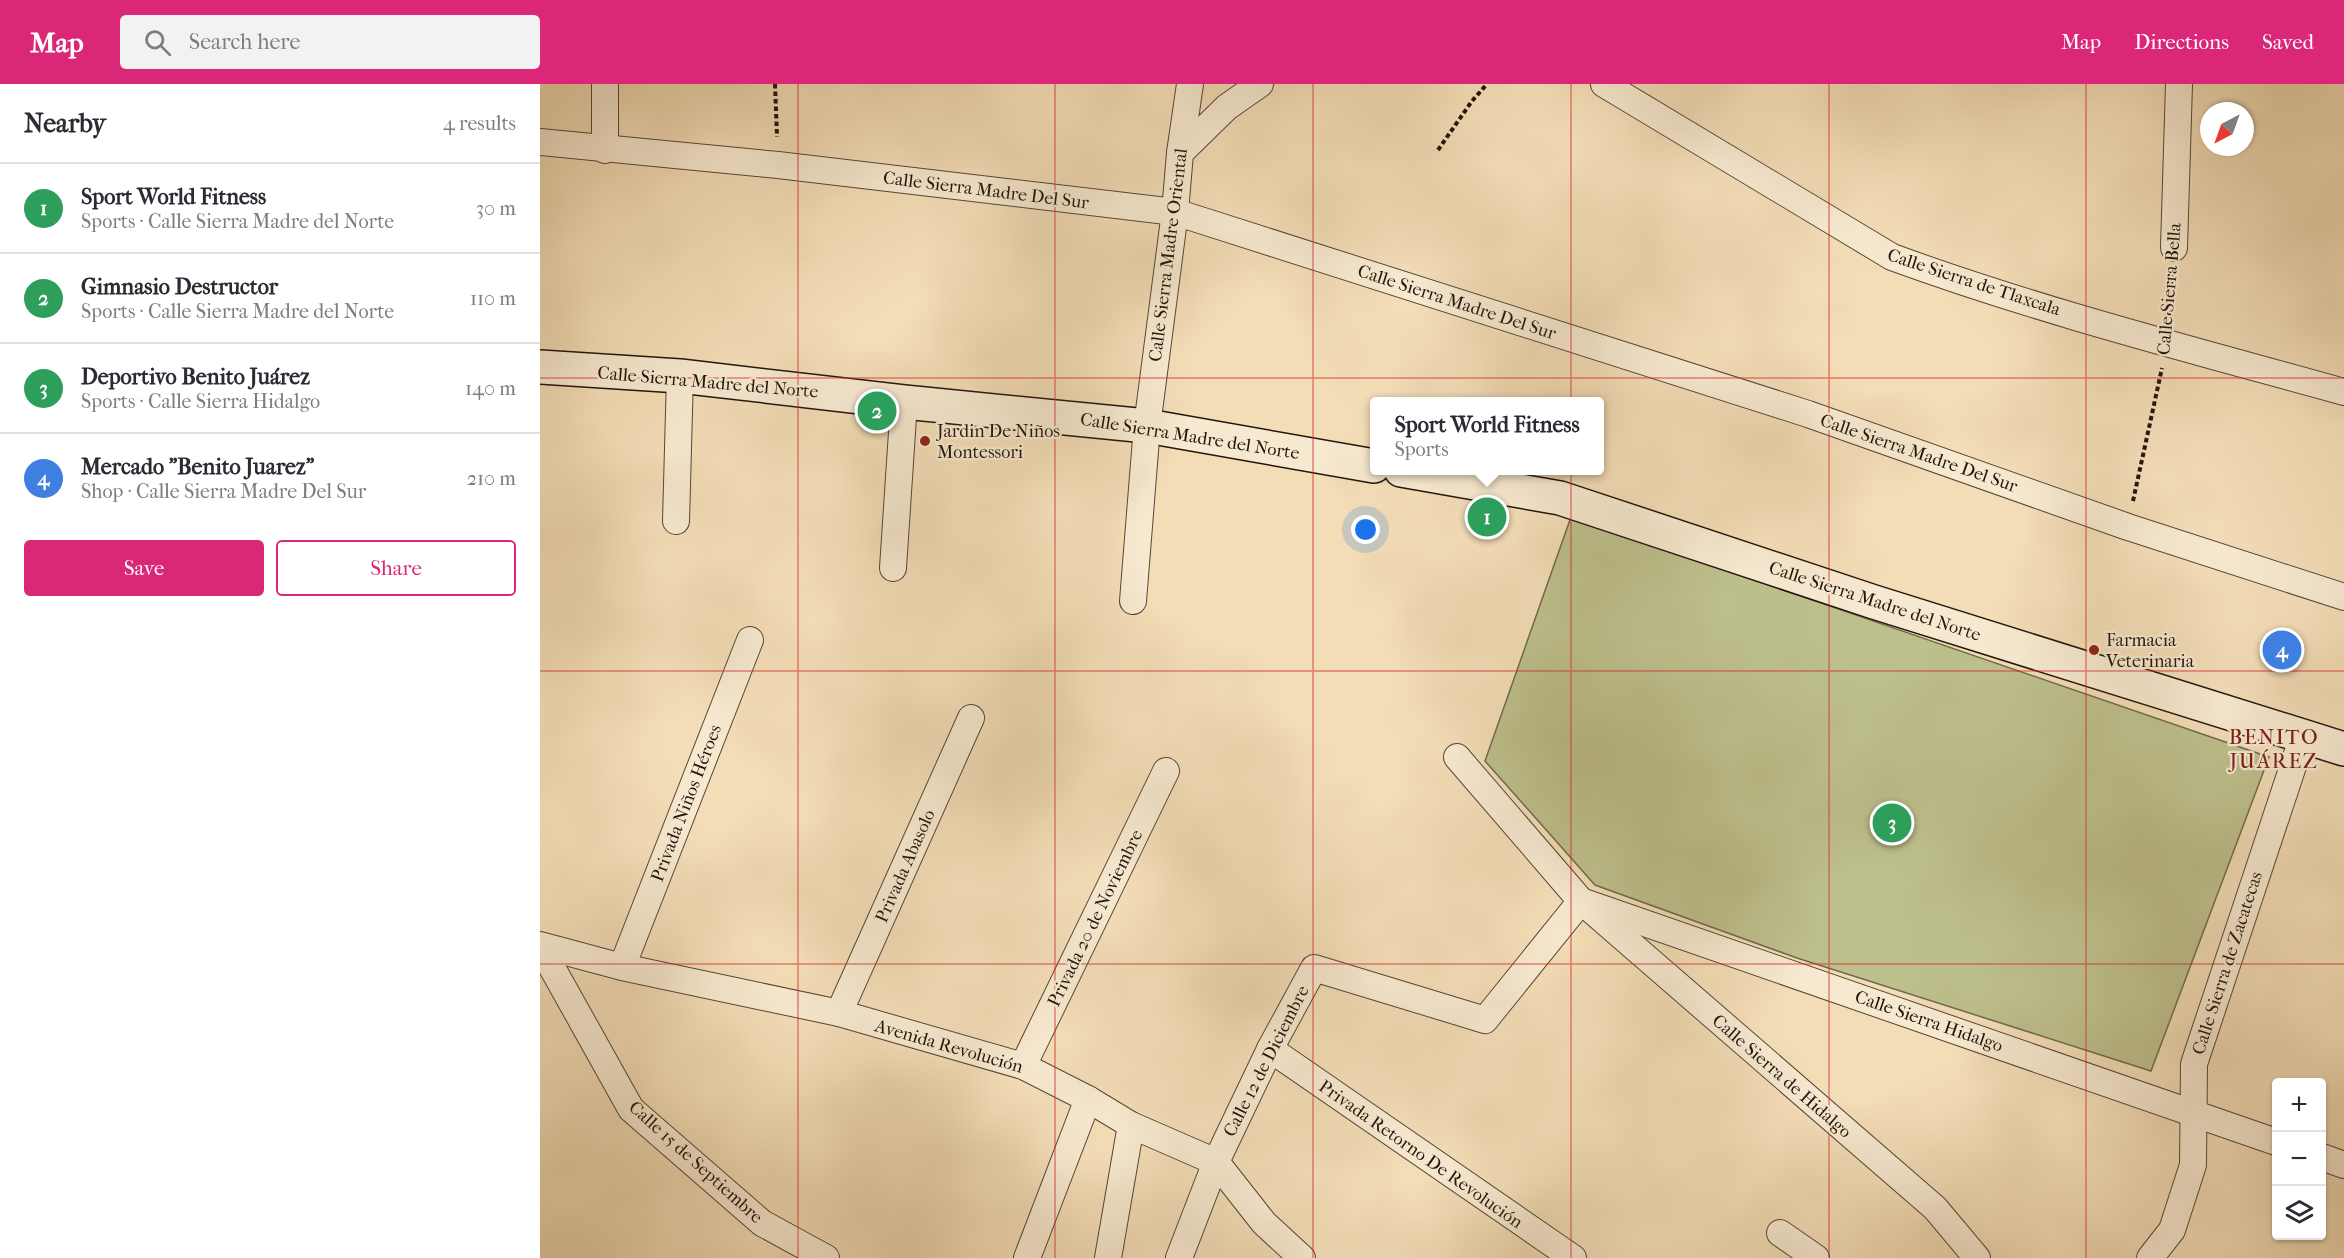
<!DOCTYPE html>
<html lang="en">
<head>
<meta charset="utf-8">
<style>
  :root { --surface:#fff; --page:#f2f2f3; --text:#2b2b33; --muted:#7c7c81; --line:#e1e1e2; --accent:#db2777 }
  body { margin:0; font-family:"IM FELL French Canon",serif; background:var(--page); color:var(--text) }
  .controls { position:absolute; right:18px; bottom:18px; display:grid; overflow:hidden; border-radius:6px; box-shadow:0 2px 4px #0004 }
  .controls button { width:54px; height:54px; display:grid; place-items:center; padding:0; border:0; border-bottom:2px solid var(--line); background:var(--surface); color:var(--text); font:30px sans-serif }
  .compass { position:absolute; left:1660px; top:18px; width:54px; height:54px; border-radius:50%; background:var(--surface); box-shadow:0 2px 4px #0004; rotate:221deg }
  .you { position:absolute; left:826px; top:446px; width:21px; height:21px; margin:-15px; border:4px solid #fff; border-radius:50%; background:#1a73e8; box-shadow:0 0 0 9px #1a73e833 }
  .badge { display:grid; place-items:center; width:39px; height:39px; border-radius:50%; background:var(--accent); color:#fff; font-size:20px; font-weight:700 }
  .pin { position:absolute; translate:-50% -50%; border:3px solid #fff; box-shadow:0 2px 6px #0006 }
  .popup { position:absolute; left:830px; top:313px; width:234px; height:78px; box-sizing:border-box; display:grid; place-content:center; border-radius:6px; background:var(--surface); filter:drop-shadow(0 2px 4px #0005); font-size:20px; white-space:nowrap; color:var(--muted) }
  .popup b { font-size:22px; color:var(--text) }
  .popup::after { content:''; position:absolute; left:50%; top:100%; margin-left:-12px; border:12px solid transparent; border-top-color:var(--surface) }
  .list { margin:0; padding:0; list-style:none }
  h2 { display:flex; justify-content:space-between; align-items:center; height:78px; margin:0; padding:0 24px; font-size:26px }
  h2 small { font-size:20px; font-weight:400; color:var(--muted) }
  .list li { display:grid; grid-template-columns:39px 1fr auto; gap:18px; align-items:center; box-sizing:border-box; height:90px; padding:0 24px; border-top:2px solid var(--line) }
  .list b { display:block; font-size:22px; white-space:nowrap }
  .list p { margin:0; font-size:20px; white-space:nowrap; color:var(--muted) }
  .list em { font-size:20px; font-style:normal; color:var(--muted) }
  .actions { display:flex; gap:12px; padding:18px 24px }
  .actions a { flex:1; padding:14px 0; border:2px solid var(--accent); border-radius:6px; text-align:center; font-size:21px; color:var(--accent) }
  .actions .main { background:var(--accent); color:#fff }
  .icon { flex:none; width:33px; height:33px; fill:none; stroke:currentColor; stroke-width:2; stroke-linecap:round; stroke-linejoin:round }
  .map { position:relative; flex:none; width:1804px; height:1174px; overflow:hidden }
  header { display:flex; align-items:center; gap:36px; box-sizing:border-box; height:84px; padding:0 30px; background:var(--accent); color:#fff }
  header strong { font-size:28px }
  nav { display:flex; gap:33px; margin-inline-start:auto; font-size:21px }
  .search { width:420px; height:54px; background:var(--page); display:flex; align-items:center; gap:15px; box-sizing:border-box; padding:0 21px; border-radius:6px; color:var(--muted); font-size:22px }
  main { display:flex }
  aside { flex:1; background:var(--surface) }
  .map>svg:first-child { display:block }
</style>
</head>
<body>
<header>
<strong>Map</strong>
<div class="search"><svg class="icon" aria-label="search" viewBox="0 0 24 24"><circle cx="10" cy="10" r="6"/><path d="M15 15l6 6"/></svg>Search here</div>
<nav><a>Map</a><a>Directions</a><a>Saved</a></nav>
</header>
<main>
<aside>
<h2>Nearby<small>4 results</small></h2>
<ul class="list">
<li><span class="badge" style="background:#2e9e5b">1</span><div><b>Sport World Fitness</b><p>Sports · Calle Sierra Madre del Norte</p></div><em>30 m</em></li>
<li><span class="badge" style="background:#2e9e5b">2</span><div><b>Gimnasio Destructor</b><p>Sports · Calle Sierra Madre del Norte</p></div><em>110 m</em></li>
<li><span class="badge" style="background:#2e9e5b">3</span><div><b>Deportivo Benito Juárez</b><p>Sports · Calle Sierra Hidalgo</p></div><em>140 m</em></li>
<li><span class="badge" style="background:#3f7fe0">4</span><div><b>Mercado &quot;Benito Juarez&quot;</b><p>Shop · Calle Sierra Madre Del Sur</p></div><em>210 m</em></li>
</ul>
<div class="actions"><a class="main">Save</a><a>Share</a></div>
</aside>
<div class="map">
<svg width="1804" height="1174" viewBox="0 0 1804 1174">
  <rect width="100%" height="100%" fill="#f3ddb7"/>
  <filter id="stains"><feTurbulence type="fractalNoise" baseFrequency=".00333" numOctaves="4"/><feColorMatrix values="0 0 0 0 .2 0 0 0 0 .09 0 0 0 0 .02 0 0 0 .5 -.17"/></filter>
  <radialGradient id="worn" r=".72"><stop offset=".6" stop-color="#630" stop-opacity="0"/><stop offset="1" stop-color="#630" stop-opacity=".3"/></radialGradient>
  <path fill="#bdc08d" stroke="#706a4c" stroke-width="1.5" d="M1031 433 1729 673 1611 987 1257 874 1055 801 945 677Z"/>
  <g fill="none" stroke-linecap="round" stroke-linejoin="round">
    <g stroke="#574637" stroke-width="28">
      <g id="street">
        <path d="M65 0V66"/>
        <path d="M1064 0 1352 173C1500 227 1653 266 1804 308"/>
        <path d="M0 58 238 81 635 128 1268 330 1588 443 1804 513"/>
        <path d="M640 69 687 23 720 0"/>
        <path d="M1634 164 1639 0"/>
        <path d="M136 437 140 292"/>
        <path d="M353 484 364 318"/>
        <path d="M593 517 607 342 635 128 640 69 650 0"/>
        <path d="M917 673 1041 817 1395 1124 1437 1174"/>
        <path d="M1041 817 1736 1058"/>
        <path d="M0 861 82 883 299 929 483 982 548 1015 591 1041 676 1078 724 1139 762 1174"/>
        <path d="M0 862 91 1025 222 1139 286 1174"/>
        <path d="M82 883 210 556"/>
        <path d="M299 929 431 634"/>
        <path d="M730 965 1033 1174"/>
        <path d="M483 982 626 687"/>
        <path d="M1782 1073 1804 1081"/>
        <path d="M1240 1149 1276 1174"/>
        <path d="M487 1174 548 1015"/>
        <path d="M568 1174 591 1041"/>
        <path d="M639 1174 676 1078 730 965 774 884 945 936 1041 817"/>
        <path d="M1610 1174 1632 1146 1653 1081 1654 980 1763 652"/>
      </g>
    </g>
    <g stroke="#23140c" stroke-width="36">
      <g id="secondary">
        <path d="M0 283 140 292 364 318 607 342 834 382"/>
        <path d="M861 386 1020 414 1334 518 1804 665"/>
      </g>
    </g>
    <g stroke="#23140c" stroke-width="4" stroke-dasharray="4.5 3" stroke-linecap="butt">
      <path d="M235 0 237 53"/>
      <path d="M898 66 932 17 947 0"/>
      <path d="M1629 232 1632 189"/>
      <path d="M1593 417 1622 284"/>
    </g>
    <use href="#street" stroke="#f7e9d0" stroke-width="26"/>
    <use href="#secondary" stroke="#f7e9d0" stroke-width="33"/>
  </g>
  <path fill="none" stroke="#d62828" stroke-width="1.5" stroke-opacity="0.55" d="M258 0V1174M515 0V1174M773 0V1174M1031 0V1174M1289 0V1174M1546 0V1174M0 294H1804M0 587H1804M0 880H1804"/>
  <g fill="#8f2418" stroke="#f7e9d0" stroke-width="2">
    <circle cx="385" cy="357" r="6"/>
    <circle cx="1554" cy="566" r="6"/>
  </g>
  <g text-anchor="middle" stroke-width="4.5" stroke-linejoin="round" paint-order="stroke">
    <g font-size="18" fill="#23140c" stroke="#f7e9d0">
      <text transform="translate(446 106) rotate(7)" y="6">Calle Sierra Madre Del Sur</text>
      <text transform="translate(628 171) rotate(-83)" y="6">Calle Sierra Madre Oriental</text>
      <text transform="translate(1434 198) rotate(18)" y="6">Calle Sierra de Tlaxcala</text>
      <text transform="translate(1629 205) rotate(-85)" y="6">Calle Sierra Bella</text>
      <text transform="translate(917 218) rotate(18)" y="6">Calle Sierra Madre Del Sur</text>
      <text transform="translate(168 298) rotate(5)" y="6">Calle Sierra Madre del Norte</text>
      <text transform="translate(650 352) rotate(9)" y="6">Calle Sierra Madre del Norte</text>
      <text transform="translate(1379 369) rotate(19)" y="6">Calle Sierra Madre Del Sur</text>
      <text transform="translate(1335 517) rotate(18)" y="6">Calle Sierra Madre del Norte</text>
      <text transform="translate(146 719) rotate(-69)" y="6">Privada Niños Héroes</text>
      <text transform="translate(365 782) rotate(-66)" y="6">Privada Abasolo</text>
      <text transform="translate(555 834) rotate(-64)" y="6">Privada 20 de Noviembre</text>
      <text transform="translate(1687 879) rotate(-72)" y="6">Calle Sierra de Zacatecas</text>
      <text transform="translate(1389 937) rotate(19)" y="6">Calle Sierra Hidalgo</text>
      <text transform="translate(409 962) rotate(16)" y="6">Avenida Revolución</text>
      <text transform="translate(726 977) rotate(-63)" y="6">Calle 12 de Diciembre</text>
      <text transform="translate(1242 992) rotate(41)" y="6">Calle Sierra de Hidalgo</text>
      <text transform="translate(881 1070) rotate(35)" y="6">Privada Retorno De Revolución</text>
      <text transform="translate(156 1078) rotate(42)" y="6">Calle 15 de Septiembre</text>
    </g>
    <g font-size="18" fill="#23140c" stroke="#f7e9d0" text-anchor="start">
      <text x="397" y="353">Jardin De Niños<tspan x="397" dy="21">Montessori</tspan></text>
      <text x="1566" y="562">Farmacia<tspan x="1566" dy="21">Veterinaria</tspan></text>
    </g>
    <g font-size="21" letter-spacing="1.5" fill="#7a1f14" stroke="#f7e9d0">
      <text x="1734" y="660">BENITO<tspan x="1734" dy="24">JUÁREZ</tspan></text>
    </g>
  </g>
  <rect width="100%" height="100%" filter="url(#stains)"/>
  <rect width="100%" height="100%" fill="url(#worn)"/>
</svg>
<div class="controls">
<button>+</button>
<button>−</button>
<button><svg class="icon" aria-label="layers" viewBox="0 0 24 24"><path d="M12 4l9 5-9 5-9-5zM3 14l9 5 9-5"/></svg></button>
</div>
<svg class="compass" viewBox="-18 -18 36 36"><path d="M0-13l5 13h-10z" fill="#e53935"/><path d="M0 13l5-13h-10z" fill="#7c7c81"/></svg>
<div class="you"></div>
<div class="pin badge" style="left:947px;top:433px;background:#2e9e5b">1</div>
<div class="popup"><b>Sport World Fitness</b>Sports</div>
<div class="pin badge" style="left:337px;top:327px;background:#2e9e5b">2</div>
<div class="pin badge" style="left:1352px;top:739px;background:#2e9e5b">3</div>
<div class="pin badge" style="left:1742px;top:566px;background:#3f7fe0">4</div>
</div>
</main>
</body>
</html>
